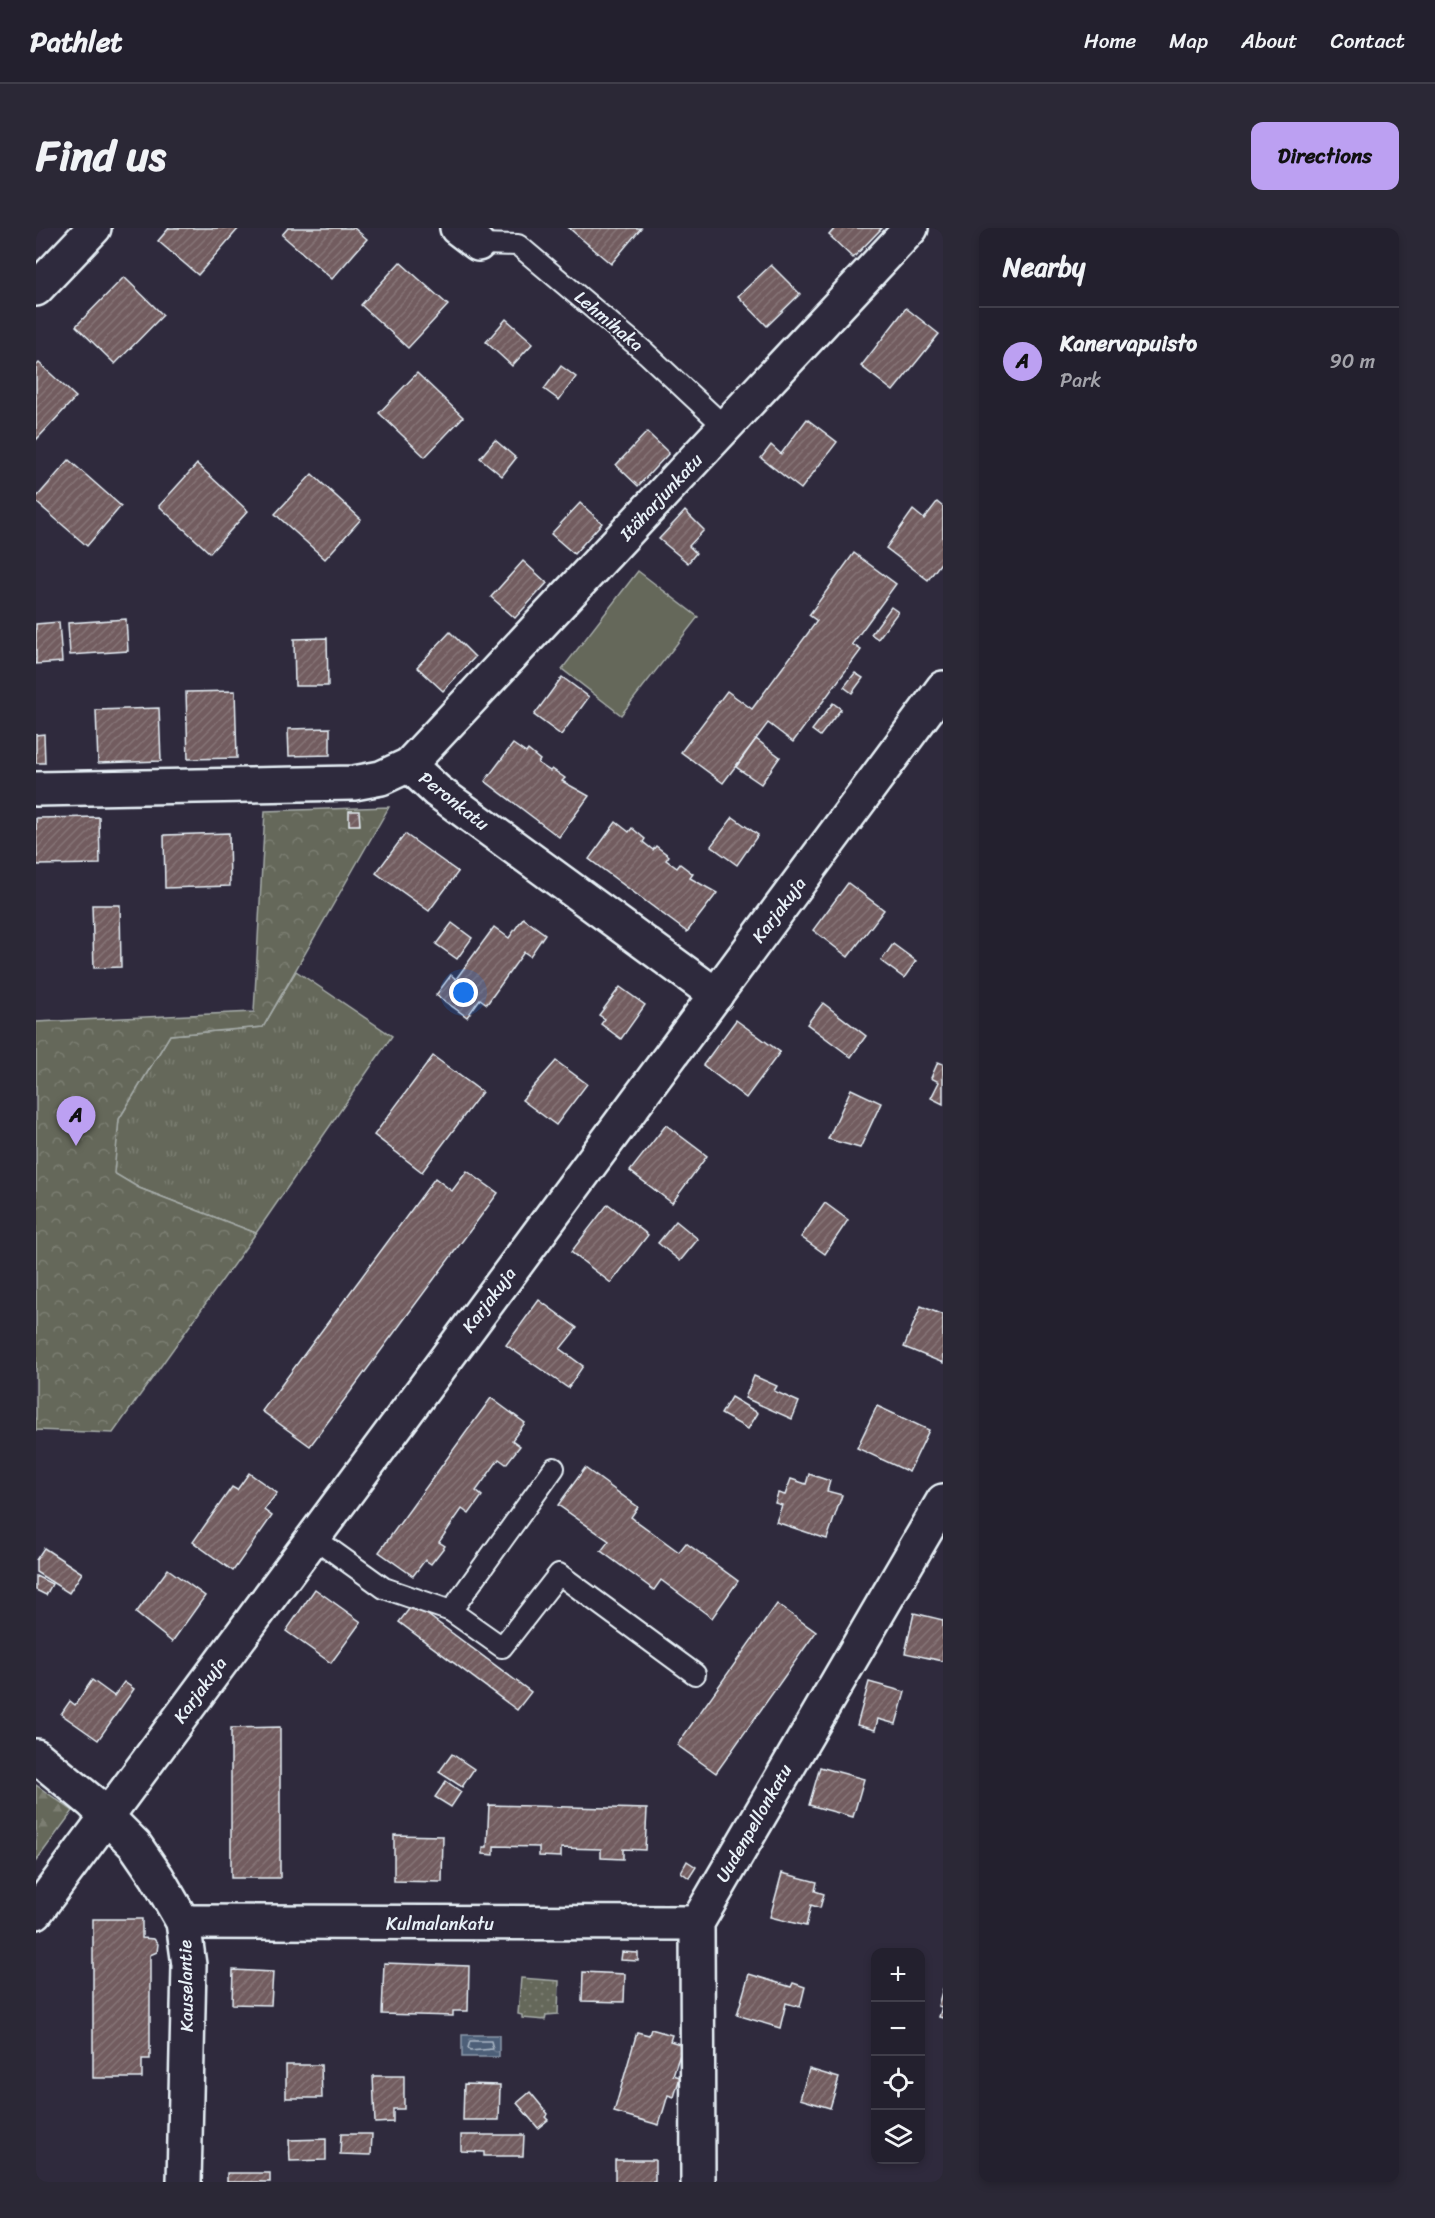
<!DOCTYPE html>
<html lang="en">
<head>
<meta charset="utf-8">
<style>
  :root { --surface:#23202e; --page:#2b2836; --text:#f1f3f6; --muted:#a3a3aa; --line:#403e4a; --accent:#bca0f2 }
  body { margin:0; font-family:Sriracha,sans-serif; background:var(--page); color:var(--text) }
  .controls { position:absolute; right:18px; bottom:18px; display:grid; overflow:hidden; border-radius:12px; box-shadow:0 3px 9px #0003 }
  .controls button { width:54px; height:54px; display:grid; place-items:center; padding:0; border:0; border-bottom:2px solid var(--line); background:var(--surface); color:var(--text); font:30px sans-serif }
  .you { position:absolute; left:428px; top:765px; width:21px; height:21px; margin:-15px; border:4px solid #fff; border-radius:50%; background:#1a73e8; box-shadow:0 0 0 9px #1a73e833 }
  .badge { display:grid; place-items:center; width:39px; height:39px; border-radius:50%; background:var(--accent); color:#111; font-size:20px; font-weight:700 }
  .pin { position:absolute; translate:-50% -50px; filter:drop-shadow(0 2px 3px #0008) }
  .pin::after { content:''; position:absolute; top:32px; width:21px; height:18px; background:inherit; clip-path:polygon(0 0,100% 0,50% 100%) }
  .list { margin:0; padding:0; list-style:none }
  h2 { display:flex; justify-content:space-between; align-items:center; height:78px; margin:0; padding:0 24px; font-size:26px }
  h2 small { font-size:20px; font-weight:400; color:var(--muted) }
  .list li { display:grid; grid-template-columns:39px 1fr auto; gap:18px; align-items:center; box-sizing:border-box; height:108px; padding:0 24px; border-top:2px solid var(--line) }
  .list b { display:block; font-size:22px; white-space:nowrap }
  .list p { margin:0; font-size:20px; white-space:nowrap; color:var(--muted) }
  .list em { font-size:20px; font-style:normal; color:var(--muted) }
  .icon { flex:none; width:33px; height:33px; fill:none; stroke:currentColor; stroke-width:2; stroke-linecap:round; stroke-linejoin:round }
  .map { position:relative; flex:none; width:907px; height:1954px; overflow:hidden; border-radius:12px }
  header { display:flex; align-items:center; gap:36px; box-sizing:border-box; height:84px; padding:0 30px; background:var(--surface); border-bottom:2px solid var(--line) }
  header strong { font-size:28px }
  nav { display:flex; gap:33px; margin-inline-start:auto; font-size:21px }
  .intro { display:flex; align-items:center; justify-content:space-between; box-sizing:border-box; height:144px; padding:0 36px }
  h1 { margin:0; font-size:42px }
  .button { padding:15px 27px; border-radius:12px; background:var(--accent); color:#111; font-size:21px; font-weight:700 }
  main { display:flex; gap:36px; padding:0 36px }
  aside { flex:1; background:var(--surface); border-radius:12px; box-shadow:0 3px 9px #0003 }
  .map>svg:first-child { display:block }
</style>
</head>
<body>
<header>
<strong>Pathlet</strong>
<nav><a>Home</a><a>Map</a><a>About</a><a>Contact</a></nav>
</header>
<div class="intro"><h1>Find us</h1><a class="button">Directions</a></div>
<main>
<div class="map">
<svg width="907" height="1954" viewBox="0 0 907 1954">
  <defs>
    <pattern id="grass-tufts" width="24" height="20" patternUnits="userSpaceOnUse" patternTransform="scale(1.5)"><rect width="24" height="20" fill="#65685a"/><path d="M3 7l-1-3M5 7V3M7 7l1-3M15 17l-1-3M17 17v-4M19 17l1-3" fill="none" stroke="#7b7e72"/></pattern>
    <pattern id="forest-firs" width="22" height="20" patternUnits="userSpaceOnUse" patternTransform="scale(1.5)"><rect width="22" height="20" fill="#65685a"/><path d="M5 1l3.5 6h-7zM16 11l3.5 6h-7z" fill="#7b7e72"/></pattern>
    <pattern id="park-crowns" width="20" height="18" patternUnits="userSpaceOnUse" patternTransform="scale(1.5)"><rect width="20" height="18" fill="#65685a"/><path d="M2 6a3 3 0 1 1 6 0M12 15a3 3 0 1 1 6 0" fill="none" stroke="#7b7e72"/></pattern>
    <pattern id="garden-dots" width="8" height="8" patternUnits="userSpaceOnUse" patternTransform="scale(1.5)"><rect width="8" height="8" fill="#65685a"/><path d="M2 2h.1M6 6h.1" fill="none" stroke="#7b7e72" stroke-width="1.8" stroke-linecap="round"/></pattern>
    <pattern id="water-ripples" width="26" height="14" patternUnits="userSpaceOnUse" patternTransform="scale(1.5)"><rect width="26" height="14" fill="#4d5f78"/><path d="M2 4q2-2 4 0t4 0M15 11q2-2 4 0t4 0" fill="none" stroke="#67768c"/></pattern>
    <pattern id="building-hatch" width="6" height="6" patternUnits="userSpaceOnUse" patternTransform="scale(1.5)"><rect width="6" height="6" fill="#725c5f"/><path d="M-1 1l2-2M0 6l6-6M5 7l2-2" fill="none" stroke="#867477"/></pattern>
  </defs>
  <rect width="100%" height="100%" fill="#2f2a3d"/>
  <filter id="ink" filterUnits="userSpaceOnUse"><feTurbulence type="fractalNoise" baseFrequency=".0167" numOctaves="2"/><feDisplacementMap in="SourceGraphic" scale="12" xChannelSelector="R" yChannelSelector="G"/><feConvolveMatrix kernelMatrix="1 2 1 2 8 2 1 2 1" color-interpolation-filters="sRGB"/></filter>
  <g filter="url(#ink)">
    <path fill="url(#grass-tufts)" stroke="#a6aca9" stroke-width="1.5" d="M260 743 356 808 220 1005 103 960 77 945 83 891 134 807 227 799Z"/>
    <path fill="url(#forest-firs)" stroke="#a6aca9" stroke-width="1.5" d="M0 1557 37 1583 0 1633Z"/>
    <path fill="url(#park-crowns)" stroke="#a6aca9" stroke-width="1.5" d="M353 579 227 799 134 807 83 891 78 945 103 960 220 1005 77 1205 0 1202V794L218 784 229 583Z"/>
    <path fill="url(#garden-dots)" stroke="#a6aca9" stroke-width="1.5" d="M485 1750 523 1753 522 1786 510 1787 509 1792 486 1790V1787L482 1786Z"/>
    <path fill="#65685a" stroke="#a6aca9" stroke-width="1.5" d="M602 343 662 389 585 487 526 441Z"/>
    <rect fill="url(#water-ripples)" stroke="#8b99ab" stroke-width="1.5" x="426" y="1807" width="37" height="22"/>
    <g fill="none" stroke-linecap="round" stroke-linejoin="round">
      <path stroke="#aab7c5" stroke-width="1.5" d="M434 1813H455L457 1821 434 1823 432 1820Z"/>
    </g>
    <g fill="url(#building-hatch)" stroke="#e8f1f8" stroke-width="1.5">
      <path d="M133 0H203L162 47 122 13Z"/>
      <path d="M252 0H318L331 11 296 51 246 7Z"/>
      <path d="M533 0H605L575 36Z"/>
      <path d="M799 0H846L817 30 793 7Z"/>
      <path d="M364 34 412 77 372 120 325 77Z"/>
      <path d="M735 37 764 66 731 98 702 68Z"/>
      <path d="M88 49 127 87 79 136 40 98Z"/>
      <path d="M870 80 903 106 857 163 825 138Z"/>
      <path d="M470 91 497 115 476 138 450 114Z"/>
      <path d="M3 135 40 169 0 212V138Z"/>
      <path d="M525 138 540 149 523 172 508 161Z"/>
      <path d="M381 145 427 189 389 229 343 185Z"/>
      <path d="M771 191 801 214 765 261 725 230 735 217 745 226Z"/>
      <path d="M611 204 633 225 602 258 580 237Z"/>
      <path d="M459 212 480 230 466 248 444 230Z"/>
      <path d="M33 232 85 278 51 318 0 274V270Z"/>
      <path d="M161 236 212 283 174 325 123 278Z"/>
      <path d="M276 246 325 291 289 331 239 286Z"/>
      <path d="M901 274 907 279V332L892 352 850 320 877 282 888 291Z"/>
      <path d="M544 275 566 295 538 326 515 306Z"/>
      <path d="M649 283 668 302 653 318 660 325 652 335 623 311Z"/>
      <path d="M818 325 860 356 816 416 825 422 757 514 732 495 687 555 645 524 691 463 716 481 781 393 773 387Z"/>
      <path d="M487 333 511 355 479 390 455 369Z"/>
      <path d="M855 379 862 384 842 411 835 406Z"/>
      <path d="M90 391 92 423 34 427 32 395Z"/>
      <path d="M23 394 26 434 0 436V396Z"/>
      <path d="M414 404 439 429 407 463 381 439Z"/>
      <path d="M291 410 292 458H259L258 411Z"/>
      <path d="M819 445 827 450 816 465 808 459Z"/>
      <path d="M526 449 553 469 525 507 498 487Z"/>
      <path d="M199 463 201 530 152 531 150 464Z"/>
      <path d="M797 475 805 481 784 508 776 502Z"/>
      <path d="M123 480 125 533 62 535 60 482Z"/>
      <path d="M294 500V527L253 528 252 501Z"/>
      <path d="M8 506 9 535H0V507Z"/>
      <path d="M720 511 744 529 725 556 700 539Z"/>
      <path d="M477 516 490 525 492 522 504 532 502 535 514 543 516 541 529 550 526 553 553 568 523 609 449 553Z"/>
      <path d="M313 583H323L324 597H313Z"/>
      <path d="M63 589 64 636 1 637 0 590Z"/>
      <path d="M697 589 722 607 701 637 675 618Z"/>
      <path d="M580 594 593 604 596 600 609 611 607 614 617 622 620 618 633 628 630 632 641 640 644 636 657 646 654 650 681 665 651 704 553 631Z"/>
      <path d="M193 605 194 658 129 660 128 607Z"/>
      <path d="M369 606 422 644 393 683 340 645Z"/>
      <path d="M812 655 848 682 812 729 777 702Z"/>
      <path d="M56 677H84L85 739 58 740Z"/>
      <path d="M487 690 509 706 494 728 488 724 451 776 444 771 431 789 400 767 415 747 420 751 458 699 473 710Z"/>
      <path d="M416 695 436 710 421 731 400 716Z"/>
      <path d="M857 716 880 733 868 750 845 733Z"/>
      <path d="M584 759 609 777 585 811 565 796 569 791 563 787Z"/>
      <path d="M787 775 830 808 815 829 771 796Z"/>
      <path d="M700 792 744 824 710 870 667 837Z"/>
      <path d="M397 828 446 864 386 944 338 907Z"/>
      <path d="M520 833 551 856 520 897 486 872Z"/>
      <path d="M902 834 907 836V876L895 870 903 854 895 850Z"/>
      <path d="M815 861 845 875 824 920 792 911Z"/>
      <path d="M630 897 671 928 636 975 594 943Z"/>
      <path d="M431 943 462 965 274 1218 226 1183 399 950 416 963Z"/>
      <path d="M789 975 812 992 789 1026 765 1009Z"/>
      <path d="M572 976 612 1007 575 1055 535 1024Z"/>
      <path d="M640 993 662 1011 644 1033 622 1015Z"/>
      <path d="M503 1072 541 1100 524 1121 547 1138 532 1160 470 1117Z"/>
      <path d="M885 1078 907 1087V1135L868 1119Z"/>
      <path d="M718 1148 741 1158 738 1163 763 1174 756 1191 709 1170Z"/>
      <path d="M695 1169 722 1185 712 1201 685 1186Z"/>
      <path d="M455 1170 489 1195 476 1212 484 1218 470 1236 463 1231 440 1263 446 1268 433 1286 426 1281 403 1314 409 1318 395 1336 389 1332 377 1348 343 1324Z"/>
      <path d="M841 1178 893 1202 873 1244 821 1220Z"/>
      <path d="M549 1240 602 1279 595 1289 643 1324 650 1315 702 1353 676 1390 625 1352 618 1362 565 1323 573 1313 522 1277Z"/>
      <path d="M213 1245 241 1265 228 1282 236 1288 197 1343 157 1314 196 1259 201 1262Z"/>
      <path d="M773 1246 794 1253 791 1263 806 1267 791 1311 740 1294 746 1277 739 1275 742 1265 749 1267 755 1251 770 1256Z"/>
      <path d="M8 1320 46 1345 33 1365 0 1344V1332Z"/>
      <path d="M132 1341 169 1368 136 1414 100 1385Z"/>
      <path d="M0 1348 16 1356 10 1367 0 1362Z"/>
      <path d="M279 1361 325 1394 295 1435 250 1403Z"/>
      <path d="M377 1376 495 1464 481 1482 363 1394Z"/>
      <path d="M741 1376 780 1404 680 1545 641 1517Z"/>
      <path d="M878 1385 907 1392V1433L869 1425Z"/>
      <path d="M56 1452 78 1468 88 1454 98 1461 62 1512 25 1486 34 1473 39 1477Z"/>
      <path d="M833 1454 869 1464 860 1496 842 1491 839 1502 821 1497Z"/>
      <path d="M244 1499V1650H195V1500Z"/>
      <path d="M416 1526 438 1541 426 1559 403 1544Z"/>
      <path d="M784 1539 828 1551 817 1589 773 1577Z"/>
      <path d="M410 1553 425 1564 415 1579 399 1569Z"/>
      <path d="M453 1577 611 1581 609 1622 587 1621V1631L565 1630V1621L525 1620V1629L503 1628V1619L458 1618V1627L447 1626V1619H451Z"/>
      <path d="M358 1607 407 1608 406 1654 358 1653Z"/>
      <path d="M651 1633 660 1639 653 1650 645 1644Z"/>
      <path d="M746 1645 781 1654 779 1663 788 1666 784 1680 775 1677 770 1698 734 1689Z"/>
      <path d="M57 1691H106V1710L118 1711 122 1716 121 1724 114 1727V1831H106V1850H57Z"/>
      <path d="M586 1724 602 1725V1733L585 1732Z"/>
      <path d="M348 1735 433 1738 432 1783H417V1788L346 1786Z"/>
      <path d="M197 1742 237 1744 235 1777 196 1776Z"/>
      <path d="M547 1744 589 1746 588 1774 546 1773Z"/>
      <path d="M713 1746 755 1759 757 1755 769 1759 764 1779 750 1775 744 1800 701 1787Z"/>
      <path d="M907 1760V1790L903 1789 906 1779 902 1778Z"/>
      <path d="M615 1801 636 1807 634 1813 647 1817 637 1847 644 1849 638 1869 632 1867 623 1897 578 1884 601 1804 613 1807Z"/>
      <path d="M250 1837H285L286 1870H250Z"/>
      <path d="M773 1841 803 1850 794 1880 764 1871Z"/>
      <path d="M337 1848H368V1881H357V1894L339 1895Z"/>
      <path d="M428 1856 464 1857 463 1892H427Z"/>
      <path d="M494 1864 512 1886 509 1889 512 1892 502 1900 481 1875Z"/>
      <path d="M305 1906H336L335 1927 304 1926Z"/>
      <path d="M425 1907H488L487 1928H448V1924L425 1923Z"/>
      <path d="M290 1911V1932L254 1933 253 1912Z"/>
      <rect x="579" y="1932" width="40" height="22"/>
      <rect x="191" y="1945" width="43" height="9"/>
    </g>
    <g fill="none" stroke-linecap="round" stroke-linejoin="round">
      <g stroke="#e8f1f8" stroke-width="24">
        <g id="lane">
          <path d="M442 16 482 17 610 125 690 200"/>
          <path d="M277 1309 348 1360 415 1383 466 1419 523 1346 659 1446"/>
          <path d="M415 1383 518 1240"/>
        </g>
      </g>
      <g stroke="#e8f1f8" stroke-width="38">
        <g id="street">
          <path d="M421 0 442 16"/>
          <path d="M0 61 58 0"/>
          <path d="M373 537 401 563 680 767"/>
          <path d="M0 561 318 555 345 550 373 537 875 0"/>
          <path d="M0 1528 56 1574 99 1617 121 1649 147 1694 153 1737 148 1954"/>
          <path d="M0 1684 907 460"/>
          <path d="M147 1694 661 1695"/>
          <path d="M662 1954 661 1695 907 1273"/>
        </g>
      </g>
      <use href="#lane" stroke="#2f2a3d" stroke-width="20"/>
      <use href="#street" stroke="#2f2a3d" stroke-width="33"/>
    </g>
  </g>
  <g text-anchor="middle" stroke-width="4.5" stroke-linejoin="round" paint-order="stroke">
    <g font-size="18" fill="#e8f1f8" stroke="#2f2a3d">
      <text transform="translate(573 93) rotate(40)" y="6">Lehmihaka</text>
      <text transform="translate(625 269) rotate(-47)" y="6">Itäharjunkatu</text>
      <text transform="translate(418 573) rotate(38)" y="6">Peronkatu</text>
      <text transform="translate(743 682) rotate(-53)" y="6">Karjakuja</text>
      <text transform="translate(453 1072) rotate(-53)" y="6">Karjakuja</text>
      <text transform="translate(164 1462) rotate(-54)" y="6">Karjakuja</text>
      <text transform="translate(718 1595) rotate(-60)" y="6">Uudenpellonkatu</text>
      <text x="404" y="1702">Kulmalankatu</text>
      <text transform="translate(150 1758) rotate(-91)" y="6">Kauselantie</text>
    </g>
  </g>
</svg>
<div class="controls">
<button>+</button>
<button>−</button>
<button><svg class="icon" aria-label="locate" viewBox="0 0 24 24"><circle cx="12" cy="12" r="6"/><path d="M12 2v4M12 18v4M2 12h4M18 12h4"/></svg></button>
<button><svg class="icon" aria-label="layers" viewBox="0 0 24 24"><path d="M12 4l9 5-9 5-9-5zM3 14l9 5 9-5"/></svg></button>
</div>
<div class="you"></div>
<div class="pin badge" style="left:40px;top:918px">A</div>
</div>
<aside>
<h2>Nearby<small></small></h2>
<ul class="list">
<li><span class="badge">A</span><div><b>Kanervapuisto</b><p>Park</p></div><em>90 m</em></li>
</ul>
</aside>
</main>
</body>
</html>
